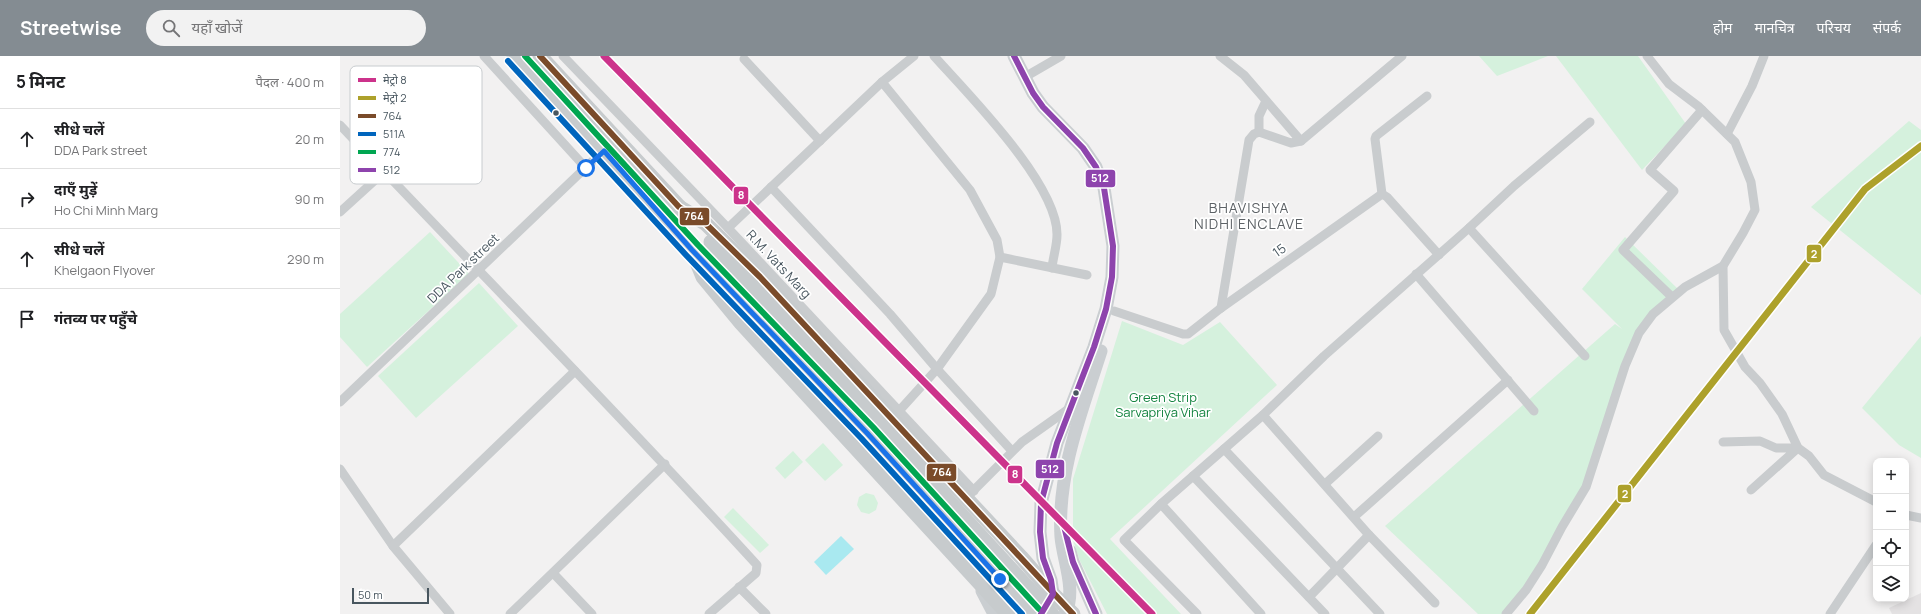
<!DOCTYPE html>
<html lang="hi">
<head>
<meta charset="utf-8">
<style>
  :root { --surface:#fff; --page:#f2f2f2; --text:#202124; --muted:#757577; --line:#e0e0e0; --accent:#848c92 }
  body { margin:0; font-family:Manrope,"Noto Sans Devanagari",sans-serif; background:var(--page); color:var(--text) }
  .controls { position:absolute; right:12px; bottom:12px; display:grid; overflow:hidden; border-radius:8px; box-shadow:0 2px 10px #0003 }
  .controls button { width:36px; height:36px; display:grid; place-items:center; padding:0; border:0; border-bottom:1px solid var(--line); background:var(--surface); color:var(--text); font:20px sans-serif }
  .scale { position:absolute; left:12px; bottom:10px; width:77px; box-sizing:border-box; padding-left:4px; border:2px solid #48565f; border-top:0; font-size:11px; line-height:14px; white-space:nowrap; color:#48565f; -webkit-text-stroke:3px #fff; paint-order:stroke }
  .stop { position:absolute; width:12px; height:12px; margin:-9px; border:3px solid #1a73e8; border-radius:50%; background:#fff }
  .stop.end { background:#1a73e8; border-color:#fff; box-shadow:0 1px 4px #0008 }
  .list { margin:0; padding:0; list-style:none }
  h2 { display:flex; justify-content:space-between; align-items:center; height:52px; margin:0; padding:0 16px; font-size:17px }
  h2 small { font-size:13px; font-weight:400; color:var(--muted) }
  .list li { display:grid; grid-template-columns:26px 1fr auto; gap:12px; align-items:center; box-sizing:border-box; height:60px; padding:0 16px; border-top:1px solid var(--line) }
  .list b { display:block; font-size:15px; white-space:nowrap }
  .list p { margin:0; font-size:13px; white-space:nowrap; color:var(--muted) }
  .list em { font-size:13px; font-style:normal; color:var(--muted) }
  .icon { flex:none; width:22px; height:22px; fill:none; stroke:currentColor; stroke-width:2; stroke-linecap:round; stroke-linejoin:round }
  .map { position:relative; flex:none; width:1581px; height:558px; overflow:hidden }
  header { display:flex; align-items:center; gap:24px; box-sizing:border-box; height:56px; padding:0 20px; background:var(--accent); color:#fff }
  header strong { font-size:19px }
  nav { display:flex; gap:22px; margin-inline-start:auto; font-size:14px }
  .search { width:280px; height:36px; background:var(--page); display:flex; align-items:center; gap:10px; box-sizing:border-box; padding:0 14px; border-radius:22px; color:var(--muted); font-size:15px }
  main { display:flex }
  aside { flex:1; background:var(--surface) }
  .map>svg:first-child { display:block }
</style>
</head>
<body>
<header>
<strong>Streetwise</strong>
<div class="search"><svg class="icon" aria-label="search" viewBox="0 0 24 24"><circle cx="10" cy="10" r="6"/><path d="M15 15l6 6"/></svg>यहाँ खोजें</div>
<nav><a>होम</a><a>मानचित्र</a><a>परिचय</a><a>संपर्क</a></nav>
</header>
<main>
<aside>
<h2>5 मिनट<small>पैदल · 400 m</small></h2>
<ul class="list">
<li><svg class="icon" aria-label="ahead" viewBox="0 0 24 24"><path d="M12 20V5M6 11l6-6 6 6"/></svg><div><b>सीधे चलें</b><p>DDA Park street</p></div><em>20 m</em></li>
<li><svg class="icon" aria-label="right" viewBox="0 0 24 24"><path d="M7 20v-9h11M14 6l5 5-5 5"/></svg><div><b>दाएँ मुड़ें</b><p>Ho Chi Minh Marg</p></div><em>90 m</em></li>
<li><svg class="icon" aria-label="ahead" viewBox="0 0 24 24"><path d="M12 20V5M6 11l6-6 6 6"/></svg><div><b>सीधे चलें</b><p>Khelgaon Flyover</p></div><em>290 m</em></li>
<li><svg class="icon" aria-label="arrive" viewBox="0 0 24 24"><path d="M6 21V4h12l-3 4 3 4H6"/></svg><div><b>गंतव्य पर पहुँचे</b></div></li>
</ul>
</aside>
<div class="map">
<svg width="1581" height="558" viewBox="0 0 1581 558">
  <rect width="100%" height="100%" fill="#f2f1f1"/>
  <path fill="#e4e2e3" d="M1581 537V558H1552L1549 552Z"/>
  <g fill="#d5f1dd">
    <path d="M1139 0H1208L1157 20Z"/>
    <path d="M1216 0H1298L1346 68 1302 114Z"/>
    <path d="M1569 65 1581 74V239L1471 151Z"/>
    <path d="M90 176 129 218 27 311 0 281V258Z"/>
    <path d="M1285 181 1340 235 1313 258 1296 284 1246 431 1202 509 1165 558H1138L1045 470 1275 268 1282 273 1242 233Z"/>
    <path d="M139 227 178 270 76 362 38 320Z"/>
    <path d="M782 265 843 289 880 266 937 329 770 483 841 558H767L740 505 733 484V423Z"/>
    <path d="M1581 280V402L1559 389 1522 352Z"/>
    <path d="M483 387 503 409 485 425 465 404Z"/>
    <path d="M453 395 463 406 445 423 435 412Z"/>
    <path d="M526 437 534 439 538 447 536 454 529 458 521 456 517 449 519 441Z"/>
    <path d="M393 452 429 489 420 497 384 461Z"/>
  </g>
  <path fill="#a9e9f0" d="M501 480 514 493 486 519 474 506Z"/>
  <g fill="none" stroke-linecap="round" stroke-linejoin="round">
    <g stroke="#c9ccce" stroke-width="9">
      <path d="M144 0 246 112"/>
      <path d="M223 0 388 172 634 435"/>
      <path d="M594 0C627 37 718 128 717 179 717 190 713 201 712 212"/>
      <path d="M880 0 904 19 961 85"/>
      <path d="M1307 0 1329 28 1358 50 1395 86 1411 126 1415 154 1403 177 1383 210 1384 274 1405 311 1420 327 1442 358 1458 392 1469 400 1484 419 1536 446"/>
      <path d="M404 3 480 85"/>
      <path d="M690 18 721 0"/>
      <path d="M542 26 630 134 657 184 660 201 651 238 597 313 559 355"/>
      <path d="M0 69C139 216 281 360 417 509L416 517 369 558"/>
      <path d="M919 76V60L926 45"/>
      <path d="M1387 78 1412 30 1424 0"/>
      <path d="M431 131 550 258 597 313 672 395"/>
      <path d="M1042 138 1035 83 1036 80 1087 40"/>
      <path d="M0 156 44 116"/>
      <path d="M388 172 542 26 574 0"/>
      <path d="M1129 172 1245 300"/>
      <path d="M660 201 747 219"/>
      <path d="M1076 218 1194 355"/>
      <path d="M1332 241 1283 194 1334 135 1310 114 1362 54"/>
      <path d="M881 252 909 84 914 78 919 76 951 87 961 85 1062 0"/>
      <path d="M774 255 843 278H848L881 252 1042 138 1047 141 1099 199"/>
      <path d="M0 346 263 95"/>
      <path d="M923 359 1029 479 1095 547"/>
      <path d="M1383 386 1420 385 1436 392H1458L1411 434"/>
      <path d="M884 393 1040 558"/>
      <path d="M0 413 53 490 110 558"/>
      <path d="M853 420 985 558"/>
      <path d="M985 428 1038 380"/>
      <path d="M630 438 682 386 730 352"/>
      <path d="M821 448 921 558"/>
      <path d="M1566 459 1581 462"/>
      <path d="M1014 461 1168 324"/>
      <path d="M53 490 235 315"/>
      <path d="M213 517 252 558"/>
      <path d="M399 531 426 558"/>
      <path d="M969 541 1029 479"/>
      <path d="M170 558 325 408"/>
      <path d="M857 558 784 484 821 448 923 359 984 300 1129 172 1174 130 1250 66"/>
      <path d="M1166 558 1186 534 1202 509 1222 471 1246 431 1285 310 1299 277 1313 258 1345 231 1383 210"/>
      <path d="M1490 558 1536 489"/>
    </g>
    <g stroke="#caced1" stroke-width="13">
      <path d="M674 0 693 37 703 51 743 92 756 111 764 132 773 190 772 221 766 253 754 291 717 387 701 447 700 476 703 502 711 524 713 538 701 558"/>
      <path d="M730 495 733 506 756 558"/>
      <path d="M642 535 654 558"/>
      <path d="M725 558C737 534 723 505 721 481 717 416 742 355 761 295"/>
    </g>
    <g stroke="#c7cbcd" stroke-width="15">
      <path d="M174 0 396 239"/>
      <path d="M200 0 346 158"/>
      <path d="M339 151 365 167 420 221 681 501 713 538 733 558"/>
      <path d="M371 186 411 229"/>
      <path d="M352 194 363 221 401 267 668 558"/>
    </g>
    <g stroke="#c7cbcd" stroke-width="15">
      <path d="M411 229 712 558"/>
      <path d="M396 239 527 377 693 558"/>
    </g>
    <g stroke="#fff" stroke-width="9">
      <path id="bus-1" d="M200 0 339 151 365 167 420 221 733 558"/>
    </g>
    <g stroke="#fff" stroke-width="9">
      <path id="bus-2" d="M168 5 346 199 521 382 682 558"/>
    </g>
    <g stroke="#fff" stroke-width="9">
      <path id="bus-3" d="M185 0 358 189 533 371 699 553"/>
    </g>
    <g stroke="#fff" stroke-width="9">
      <g id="bus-4">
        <path d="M674 0 693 37 703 51 743 92 756 111 764 132 773 190 772 221 766 253 754 291 717 387 701 447 700 476 703 502 711 524 713 538 701 558"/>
        <path d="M724 470 733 506 756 558"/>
      </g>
    </g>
    <use href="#bus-1" stroke="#7a4b2a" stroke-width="6"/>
    <use href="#bus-2" stroke="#0065bd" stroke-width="6"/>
    <use href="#bus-3" stroke="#00a651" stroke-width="6"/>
    <use href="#bus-4" stroke="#8e44ad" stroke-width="6"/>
    <g stroke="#fff" stroke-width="10">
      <path id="metro-1" d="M264 0 812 558"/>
    </g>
    <g stroke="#fff" stroke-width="10">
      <path id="metro-2" d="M1190 558 1525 133 1581 90"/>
    </g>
    <use href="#metro-1" stroke="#cc338b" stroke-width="7"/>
    <use href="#metro-2" stroke="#ada12b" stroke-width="7"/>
  </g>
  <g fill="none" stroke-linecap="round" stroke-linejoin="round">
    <path stroke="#1a73e8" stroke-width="5" d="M246 112 264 95 352 194 527 377 660 523"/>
  </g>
  <g fill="#48565f" stroke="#fff" stroke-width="1.5">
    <circle cx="216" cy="57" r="3.5"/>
    <circle cx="736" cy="337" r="3.5"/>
  </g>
  <g text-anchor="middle" stroke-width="3.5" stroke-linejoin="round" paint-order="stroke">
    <g font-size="13" fill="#48565f" stroke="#fff">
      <text transform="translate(939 194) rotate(-35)" y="5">15</text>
      <text transform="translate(439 208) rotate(47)" y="5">R.M. Vats Marg</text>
      <text transform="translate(123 212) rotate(-44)" y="5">DDA Park street</text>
    </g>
    <g font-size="13" fill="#148440" stroke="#fff">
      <text x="823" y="346">Green Strip<tspan x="823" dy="15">Sarvapriya Vihar</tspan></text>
    </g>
    <g font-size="14" letter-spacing="1" fill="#5d6266" stroke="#fff">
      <text x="909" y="157">BHAVISHYA<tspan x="909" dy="16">NIDHI ENCLAVE</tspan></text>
    </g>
  </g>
  <rect x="10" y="10" width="132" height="118" rx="6" fill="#fff" stroke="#c8cccf" stroke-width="1"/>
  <rect x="18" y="22" width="18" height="4" fill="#cc338b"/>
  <rect x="18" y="40" width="18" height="4" fill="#ada12b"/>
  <rect x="18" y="58" width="18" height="4" fill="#7a4b2a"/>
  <rect x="18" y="76" width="18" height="4" fill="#0065bd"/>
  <rect x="18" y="94" width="18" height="4" fill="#00a651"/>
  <rect x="18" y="112" width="18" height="4" fill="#8e44ad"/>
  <g font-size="11" fill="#48565f">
    <text x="43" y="28">मेट्रो 8</text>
    <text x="43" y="46">मेट्रो 2</text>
    <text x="43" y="64">764</text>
    <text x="43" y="82">511A</text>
    <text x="43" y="100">774</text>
    <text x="43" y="118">512</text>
  </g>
  <g stroke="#fff" stroke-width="1.5">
    <rect x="745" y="113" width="31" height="19" rx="4" fill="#8e44ad"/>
    <rect x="393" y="130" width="16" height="19" rx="4" fill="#cc338b"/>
    <rect x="339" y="151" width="31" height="19" rx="4" fill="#7a4b2a"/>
    <rect x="1466" y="188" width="16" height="19" rx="4" fill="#ada12b"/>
    <rect x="695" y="403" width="30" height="20" rx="4" fill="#8e44ad"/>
    <rect x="586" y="407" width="31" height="19" rx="4" fill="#7a4b2a"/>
    <rect x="667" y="409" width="16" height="19" rx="4" fill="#cc338b"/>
    <rect x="1277" y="428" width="15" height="19" rx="4" fill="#ada12b"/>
  </g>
  <g font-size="11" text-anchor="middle" font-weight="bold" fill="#fff">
    <text x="760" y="126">512</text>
    <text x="401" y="143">8</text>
    <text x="354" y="164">764</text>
    <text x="1474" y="202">2</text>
    <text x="710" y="417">512</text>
    <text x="602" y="420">764</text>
    <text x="675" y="422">8</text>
    <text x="1285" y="442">2</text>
  </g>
</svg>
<div class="controls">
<button>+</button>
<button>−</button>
<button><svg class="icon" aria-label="locate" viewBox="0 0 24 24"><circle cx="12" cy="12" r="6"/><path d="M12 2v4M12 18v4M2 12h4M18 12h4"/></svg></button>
<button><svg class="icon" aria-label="layers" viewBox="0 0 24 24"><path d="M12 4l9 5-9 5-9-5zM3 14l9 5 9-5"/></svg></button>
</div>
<div class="scale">50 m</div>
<div class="stop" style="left:246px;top:112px"></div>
<div class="stop end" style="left:660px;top:523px"></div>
</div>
</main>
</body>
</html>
